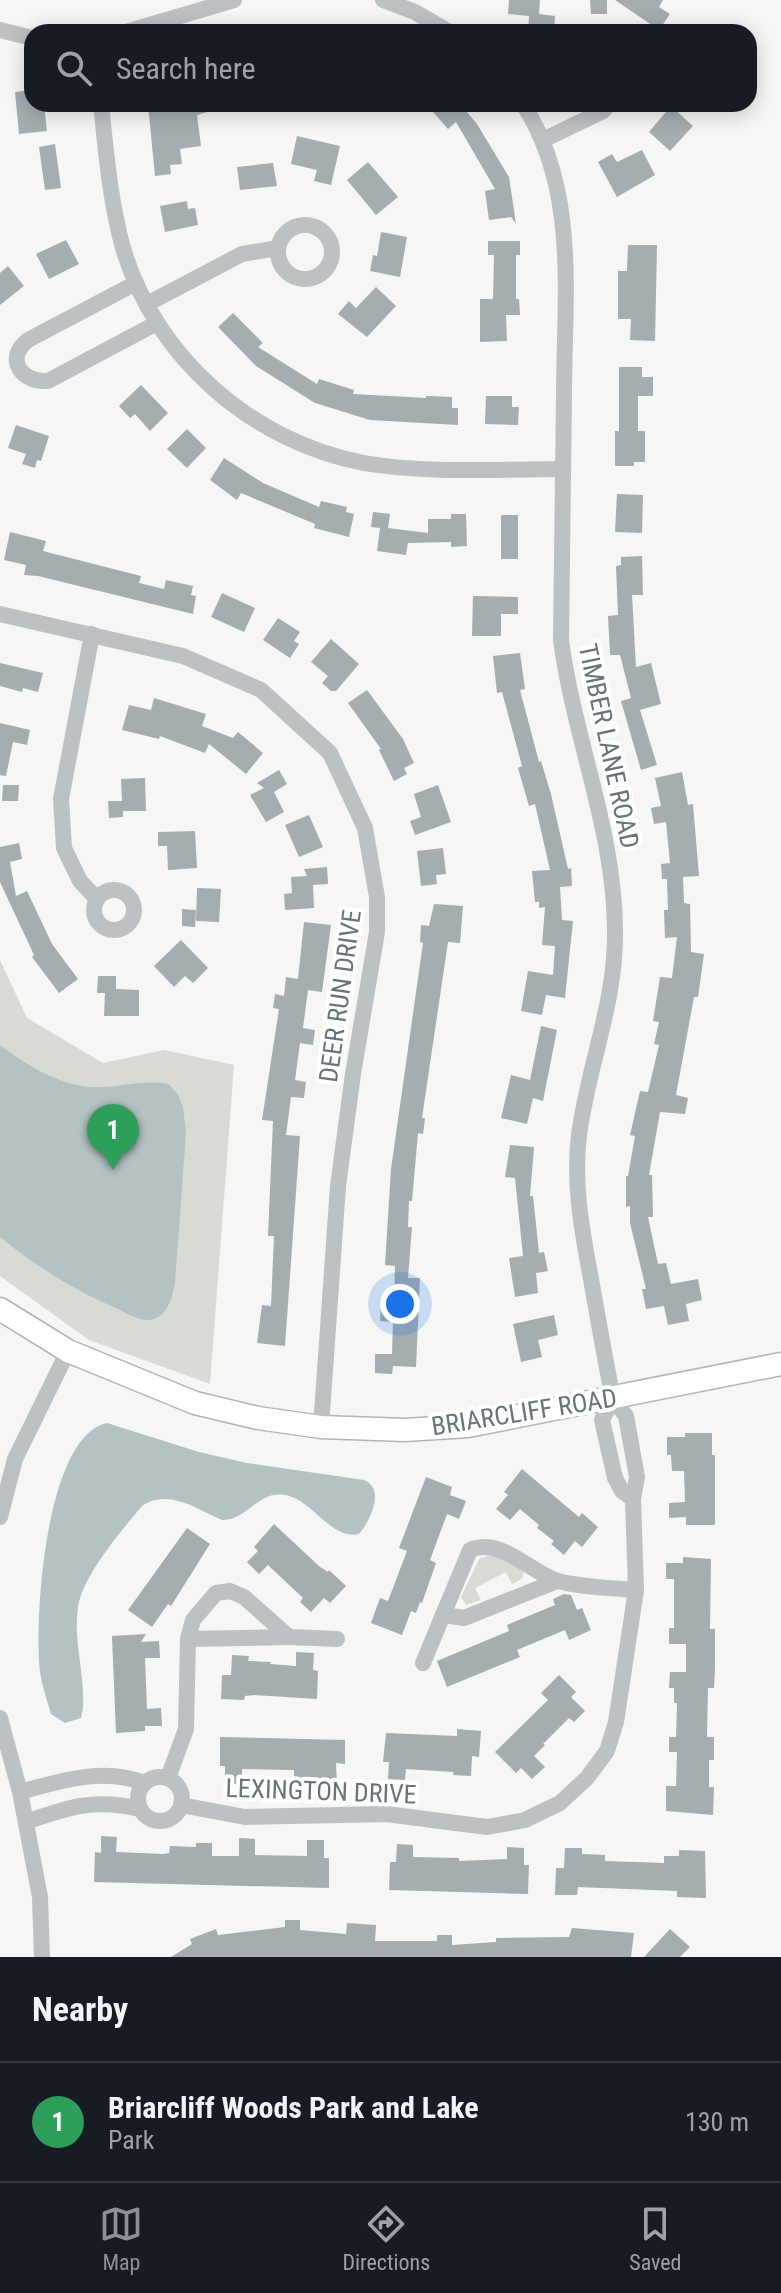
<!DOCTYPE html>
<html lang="en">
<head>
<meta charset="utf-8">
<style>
  :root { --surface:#171b24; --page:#242831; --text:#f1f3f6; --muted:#9ea1a6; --line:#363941; --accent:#8c9099 }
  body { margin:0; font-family:"Roboto Condensed",sans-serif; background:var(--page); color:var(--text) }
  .you { position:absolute; left:400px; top:1304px; width:28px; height:28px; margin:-20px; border:6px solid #fff; border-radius:50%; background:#1a73e8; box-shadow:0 0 0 12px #1a73e833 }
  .badge { display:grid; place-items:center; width:52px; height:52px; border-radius:50%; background:var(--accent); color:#fff; font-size:26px; font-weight:700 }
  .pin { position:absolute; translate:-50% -66px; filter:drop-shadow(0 2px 4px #0008) }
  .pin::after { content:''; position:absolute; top:42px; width:28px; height:24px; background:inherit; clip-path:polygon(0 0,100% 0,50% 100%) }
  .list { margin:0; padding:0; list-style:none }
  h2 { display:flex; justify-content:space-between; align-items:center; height:104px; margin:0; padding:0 32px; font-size:34px }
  h2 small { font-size:26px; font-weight:400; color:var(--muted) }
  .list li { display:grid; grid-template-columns:52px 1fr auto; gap:24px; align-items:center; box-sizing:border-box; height:120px; padding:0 32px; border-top:2px solid var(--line) }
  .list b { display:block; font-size:30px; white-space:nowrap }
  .list p { margin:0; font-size:26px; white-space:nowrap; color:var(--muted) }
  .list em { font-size:26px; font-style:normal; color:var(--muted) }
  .icon { flex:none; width:44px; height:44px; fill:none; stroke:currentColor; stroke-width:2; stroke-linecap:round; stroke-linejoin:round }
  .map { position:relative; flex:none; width:781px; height:1957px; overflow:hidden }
  .search { position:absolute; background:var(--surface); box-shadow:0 4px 20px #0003; left:24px; right:24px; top:24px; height:88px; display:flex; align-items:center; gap:20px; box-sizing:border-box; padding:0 28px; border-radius:24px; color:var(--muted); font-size:30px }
  .sheet { height:224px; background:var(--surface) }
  nav { display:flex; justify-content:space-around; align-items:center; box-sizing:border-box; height:112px; border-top:2px solid var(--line); background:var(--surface); font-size:22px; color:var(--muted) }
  nav a { display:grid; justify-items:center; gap:4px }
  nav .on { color:var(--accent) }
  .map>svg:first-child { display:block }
</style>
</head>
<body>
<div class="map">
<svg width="781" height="1957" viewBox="0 0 781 1957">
  <rect width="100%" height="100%" fill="#f6f6f4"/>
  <g fill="#d7dbd3">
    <path d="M0 960 27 1018 103 1063 164 1050 234 1065 210 1384 89 1340 0 1276Z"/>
    <path d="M493 1554 524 1570 522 1579 512 1584 506 1572 475 1588 481 1600 466 1605 461 1597 479 1559Z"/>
  </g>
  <g fill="#b5c2c4">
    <path d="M0 1045C26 1065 59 1085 92 1087 120 1088 140 1079 169 1084L178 1095 183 1107 186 1133 175 1283C172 1298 167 1320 147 1320 138 1320 126 1313 118 1309 75 1291 36 1266 0 1237Z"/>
    <path d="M107 1423 199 1452 247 1463 364 1480C386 1489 370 1521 359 1534 332 1540 314 1503 289 1496 259 1487 248 1521 222 1520 196 1509 169 1488 142 1506 122 1530 83 1575 78 1607 73 1640 85 1674 83 1708L81 1718 65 1723 51 1714C47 1700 42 1686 40 1672 34 1620 45 1436 107 1423Z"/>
  </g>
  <g fill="#a4adb0">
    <path d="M509 0H540L539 14 555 16 554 32H528L529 16 508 14Z"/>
    <path d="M590 0H607V14H591Z"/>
    <path d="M615 0H663L659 7 670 14 659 30Z"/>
    <path d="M32 90V104H44L47 131 19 134 15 92Z"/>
    <path d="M156 104H221L222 108 197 115 201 146 180 149 182 164 170 165 171 174 155 176 148 105Z"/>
    <path d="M426 104H460L477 124 509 177 516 224 511 217 489 220 485 191 495 189 456 122 448 129Z"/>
    <path d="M671 106 693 126 670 151 649 132Z"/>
    <path d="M297 136 340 146 331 185 314 181 317 170 291 164Z"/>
    <path d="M55 144 61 188 45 190 39 147Z"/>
    <path d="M642 150 655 175 617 197 598 162 612 154 617 162Z"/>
    <path d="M368 162 398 197 376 215 347 180Z"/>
    <path d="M273 163 277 186 240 190 237 167Z"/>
    <path d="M187 201 188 209 195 208 198 225 165 232 160 206Z"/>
    <path d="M381 232 407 237 400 277 370 271 373 255 377 256Z"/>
    <path d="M66 240 79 264 49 279 36 254Z"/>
    <path d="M488 241H520V255H516V299H519L520 315H506L507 341 480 342V299H493L494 255H488Z"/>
    <path d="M628 245H657L655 341 630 340 631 319H618V271H627Z"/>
    <path d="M8 266 24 286 0 305V273Z"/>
    <path d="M376 287 396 306 367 337 338 314 349 301 356 308Z"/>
    <path d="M233 313 263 343 258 347 317 384 319 379 354 390 353 394 426 398V396L452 397V408H458V425L370 420 315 403 256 366 218 327Z"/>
    <path d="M619 367H642V377H653V396H638V431H645V462H634V466H615V431H619Z"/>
    <path d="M141 385 168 413 150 431 135 414 130 418 119 406Z"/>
    <path d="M486 396H512V407H519L518 425 485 424Z"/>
    <path d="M16 425 49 436 41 461 37 460 35 468 22 464 26 454 8 448Z"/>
    <path d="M187 429 206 448 187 468 167 449Z"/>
    <path d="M224 458 263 483 319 507 321 501 347 507 346 512 354 514 349 537 314 528 315 524 241 493 237 500 210 480Z"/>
    <path d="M617 494 643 495 642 533 615 532Z"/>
    <path d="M373 512 390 514 388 528 428 533V519H451V514H466L467 546 451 547V542L408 543 406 555 377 551 380 528 371 527Z"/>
    <rect x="501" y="515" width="17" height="44"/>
    <path d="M10 532 46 541 43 551 141 576 139 583 164 589 166 580 193 586 191 595 196 596 193 614 38 576 24 575 26 565 4 560Z"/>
    <path d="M642 556 643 595H632L636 667 651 663 661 704 640 710 657 765 641 770 621 701 631 698 620 655H610L608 616 618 615 616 566 621 565V557Z"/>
    <path d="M222 593 255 608 244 632 211 617Z"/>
    <path d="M473 596 518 597V614H501V636H472Z"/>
    <path d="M278 618 300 632 294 641 299 644 290 658 263 640Z"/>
    <path d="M331 639 359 664 336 691H331L322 683 328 676 311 662Z"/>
    <path d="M520 653 525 689 520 690 539 762 541 761 551 794 568 869 571 868 572 886 560 887 562 920 573 921 565 998 546 995 542 1015 521 1011 528 971 553 975 555 946 542 945 545 907 539 908V902H535L532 871 550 870 535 804 529 806 518 768 522 766 502 692 497 693 493 656Z"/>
    <path d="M0 663 43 673 38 692 23 688 22 692 0 686Z"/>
    <path d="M367 690 403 739 414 763 404 768 407 774 394 781 379 750 381 749 348 703Z"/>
    <path d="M154 698 206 714 202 726 233 738 238 732 263 753 246 774 209 744 205 753 160 736 159 739 122 730 129 705 151 710Z"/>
    <path d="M0 723 30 730 27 745 13 742 6 776 0 775Z"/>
    <path d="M279 770 287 784 274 792 284 812 266 822 250 795 264 788 257 783Z"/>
    <path d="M682 772 688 805 693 804 699 876 683 877 684 903 690 904 691 952 704 954 698 997H694L676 1095 688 1098 685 1114 660 1112 649 1175H652L653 1217H648L658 1264 666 1263 671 1284 698 1279 702 1300 686 1304 689 1321 668 1325 664 1306 646 1309 642 1289H646L630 1223V1206L626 1207V1176H628L635 1136 630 1135 640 1091 648 1092 659 1045 654 1044 659 1022 653 1021 660 977 672 978 677 937 665 938 664 910H668L667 879H662L661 864 670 863 666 822 654 824 651 808 661 806 655 778Z"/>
    <path d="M145 778 146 811H123V817L109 818 108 801H122L121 779Z"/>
    <path d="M3 785H19L18 801H2Z"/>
    <path d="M438 785 451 822 415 835 410 821 421 817 414 794Z"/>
    <path d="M309 815 323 847 299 857 285 825Z"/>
    <path d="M195 831 197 868 168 870 167 846H158V832Z"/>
    <path d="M19 843 22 859 10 862 16 896 27 891 52 944 78 979 59 993 32 957 34 955 0 882V847Z"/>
    <path d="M443 848 446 874 436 875 437 884 421 886 417 851Z"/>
    <path d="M327 867 328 884 313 885 314 908 285 910 284 894 292 893 291 877 307 876 304 869Z"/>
    <path d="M197 888 221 889 219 922 196 921Z"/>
    <path d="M434 904 463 906 460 943 448 942 422 1118H425L423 1134 418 1133 412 1201H409L408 1227H412L408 1278H420L416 1367 393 1366 392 1374 375 1373V1354H392L393 1322 380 1321 381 1305 394 1306 395 1266 385 1265 391 1169 423 943 420 942 421 925 429 926Z"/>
    <path d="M182 909 196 910 195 927 182 926Z"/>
    <path d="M304 922 331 925 322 992 308 990 303 1028 315 1030 313 1045 300 1043 295 1080 306 1082 304 1098 291 1097 286 1135 300 1136 285 1346 257 1343 262 1305 271 1306 274 1236H268L273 1121 262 1120 279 1009 273 1008 275 994 284 996 286 977 298 979Z"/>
    <path d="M181 940 208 968 193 983 185 976 174 987 154 966Z"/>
    <path d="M98 976H116V989L139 990V1016H104L105 993H97Z"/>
    <path d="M541 1026 557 1030 543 1101 533 1098 527 1124 501 1118 511 1075 530 1080Z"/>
    <path d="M510 1145 534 1147 530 1196H533L539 1253 544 1252 548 1271 536 1273 538 1293 515 1297 509 1258 523 1256 515 1178 505 1177Z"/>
    <path d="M554 1315 558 1335 538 1340 542 1357 521 1362 513 1324Z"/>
    <path d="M685 1433H712V1455H715V1525H686V1517L669 1518V1503L685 1502 684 1471H672L671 1455H667V1437H685Z"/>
    <path d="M522 1469 579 1517 582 1513 598 1527 582 1547 575 1541 564 1555 551 1544 554 1541 537 1528 539 1525 520 1509 510 1520 496 1509 508 1495 504 1492Z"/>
    <path d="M426 1477 452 1487 450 1495 466 1501 459 1519 447 1514 430 1560 436 1563 422 1603 420 1602 416 1613 411 1611 402 1635 371 1623 380 1598 388 1601 407 1551 399 1548Z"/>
    <path d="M274 1524 320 1567 328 1572 329 1570 346 1586 330 1603 324 1598 311 1612 300 1602 303 1598 268 1565 259 1574 247 1562 258 1551 254 1547Z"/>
    <path d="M187 1528 210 1544 171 1606 168 1604 152 1627 128 1610Z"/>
    <path d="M683 1557 711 1559 710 1629H715V1668L714 1688H708L707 1737H714V1760H709V1787H714L713 1815 666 1811V1786H676L677 1752H669V1737H676L677 1703H674V1688H669L670 1672H686V1644H669V1628H674V1579H666V1563H683Z"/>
    <path d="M564 1594 571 1595 577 1610 582 1608 591 1630 569 1640 565 1630 517 1650 520 1657 447 1687 437 1661 509 1631 507 1625 555 1605 553 1599Z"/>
    <path d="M146 1634 141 1642 159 1641 160 1658H145L147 1709 161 1708 162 1726H145V1731L116 1733 112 1636Z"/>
    <path d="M296 1652 314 1653 313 1670 318 1671 317 1699 254 1695 245 1696 244 1700 221 1699 222 1675H231L232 1655 249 1656 248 1661 271 1662 270 1664 296 1666Z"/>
    <path d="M559 1675 576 1692 571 1697 585 1711 574 1722 569 1718 543 1744 545 1745 534 1756 545 1767 532 1779 521 1768 516 1773 495 1752 548 1700 541 1693Z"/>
    <path d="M457 1729 481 1731 479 1757 472 1756 471 1776 453 1775 454 1772 406 1769 405 1780 388 1779 389 1762H383L386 1733 457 1736Z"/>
    <path d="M220 1737 345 1740V1764L336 1763 337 1783 319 1782 320 1778H294V1770L242 1769V1784H225V1766H220Z"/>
    <path d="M101 1836 117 1837 116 1852 163 1854 169 1853 170 1846 196 1847V1843H212V1856H239V1838L255 1839V1855L307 1856V1840H324V1858H329V1888L94 1882 95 1852 101 1853Z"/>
    <path d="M397 1844 413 1845V1857L459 1858V1861L507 1859V1847L524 1848V1865H529L528 1894 389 1890 390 1862H396Z"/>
    <path d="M565 1848H582V1854L605 1855V1861L664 1863V1856H679V1850L705 1851 706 1898 677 1897V1891L578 1887 577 1895H555L556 1868H564Z"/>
    <path d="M285 1920H300V1930L346 1934 347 1923 376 1925 375 1941H437V1935H452V1945L496 1942V1938L569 1937 572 1928 634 1933 631 1957H171L192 1944 190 1939 216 1929 218 1935 285 1927Z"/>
    <path d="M670 1929 690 1947 680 1957H644Z"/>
  </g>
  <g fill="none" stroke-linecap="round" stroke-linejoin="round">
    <g stroke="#aeb5b8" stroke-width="25">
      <path id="secondary" d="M0 1309 68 1351 195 1403 258 1418 321 1427 405 1430 468 1426 781 1364"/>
    </g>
    <g stroke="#bcc1c3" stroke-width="16">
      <path d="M383 0 415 12 449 32"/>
      <path d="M0 30 32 38"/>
      <path d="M126 32 234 0"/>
      <path d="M101 104C106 152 110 201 123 248 155 357 252 442 364 463 428 474 498 469 563 469"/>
      <path d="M543 140 603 111 609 104"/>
      <circle cx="305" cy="252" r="27"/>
      <path d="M136 283 28 340C4 359 22 383 48 381L157 323"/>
      <path d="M147 304 242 254 278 248"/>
      <path d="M0 614 183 656 261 690 330 753 365 828 377 897V932L353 1074 338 1186 321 1427"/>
      <path d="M92 634 61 799 64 848 80 881 97 899"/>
      <circle cx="114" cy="910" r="20"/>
      <path d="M613 1399 602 1420 615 1478 622 1491 633 1499"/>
      <path d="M0 1517 15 1459 68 1351"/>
      <path d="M230 1591 244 1597 289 1637 188 1639 193 1620 216 1593Z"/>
      <path d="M443 1615 464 1618 557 1581"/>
      <path d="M289 1637 337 1639"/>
      <path d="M423 1663 470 1550C500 1537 528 1570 555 1580 575 1587 614 1588 636 1590"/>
      <path d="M0 1718 20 1792 40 1897 42 1957"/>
      <circle cx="160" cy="1799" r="22"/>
      <path d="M168 1778 186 1729 188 1639"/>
      <path d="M20 1792C60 1781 104 1767 144 1783"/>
      <path d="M181 1805 245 1817 386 1814 487 1827 525 1820 560 1803 587 1778 607 1751 616 1722 636 1590 633 1499 637 1477 626 1416 613 1399C605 1359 598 1319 591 1279 582 1231 573 1184 579 1135 588 1066 616 1002 615 932 615 831 574 739 561 640 562 558 563 477 564 395 564 298 579 190 523 104"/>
      <path d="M26 1822C69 1807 94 1798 140 1809"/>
    </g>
    <use href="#secondary" stroke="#fff" stroke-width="22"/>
  </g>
  <g text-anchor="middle" stroke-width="8" stroke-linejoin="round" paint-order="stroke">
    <g font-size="26" fill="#65757b" stroke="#fff">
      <text transform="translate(609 746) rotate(78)" y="9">TIMBER LANE ROAD</text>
      <text transform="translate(340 996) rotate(-82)" y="9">DEER RUN DRIVE</text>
      <text transform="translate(524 1412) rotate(-9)" y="9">BRIARCLIFF ROAD</text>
      <text transform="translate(321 1791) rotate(2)" y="9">LEXINGTON DRIVE</text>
    </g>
  </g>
</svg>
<div class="you"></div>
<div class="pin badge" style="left:113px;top:1170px;background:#2e9e5b">1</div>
<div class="search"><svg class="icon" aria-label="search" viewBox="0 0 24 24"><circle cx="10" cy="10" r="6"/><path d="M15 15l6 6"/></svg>Search here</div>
</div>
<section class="sheet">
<h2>Nearby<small></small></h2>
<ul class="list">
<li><span class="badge" style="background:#2e9e5b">1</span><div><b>Briarcliff Woods Park and Lake</b><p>Park</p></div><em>130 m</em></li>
</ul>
</section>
<nav>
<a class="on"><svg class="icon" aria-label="map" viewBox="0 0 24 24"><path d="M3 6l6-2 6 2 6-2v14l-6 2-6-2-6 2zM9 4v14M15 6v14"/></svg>Map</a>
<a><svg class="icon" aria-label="directions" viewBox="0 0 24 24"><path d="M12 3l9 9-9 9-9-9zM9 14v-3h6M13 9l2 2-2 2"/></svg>Directions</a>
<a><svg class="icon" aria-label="saved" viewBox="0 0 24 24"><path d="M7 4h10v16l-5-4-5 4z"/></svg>Saved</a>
</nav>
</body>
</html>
